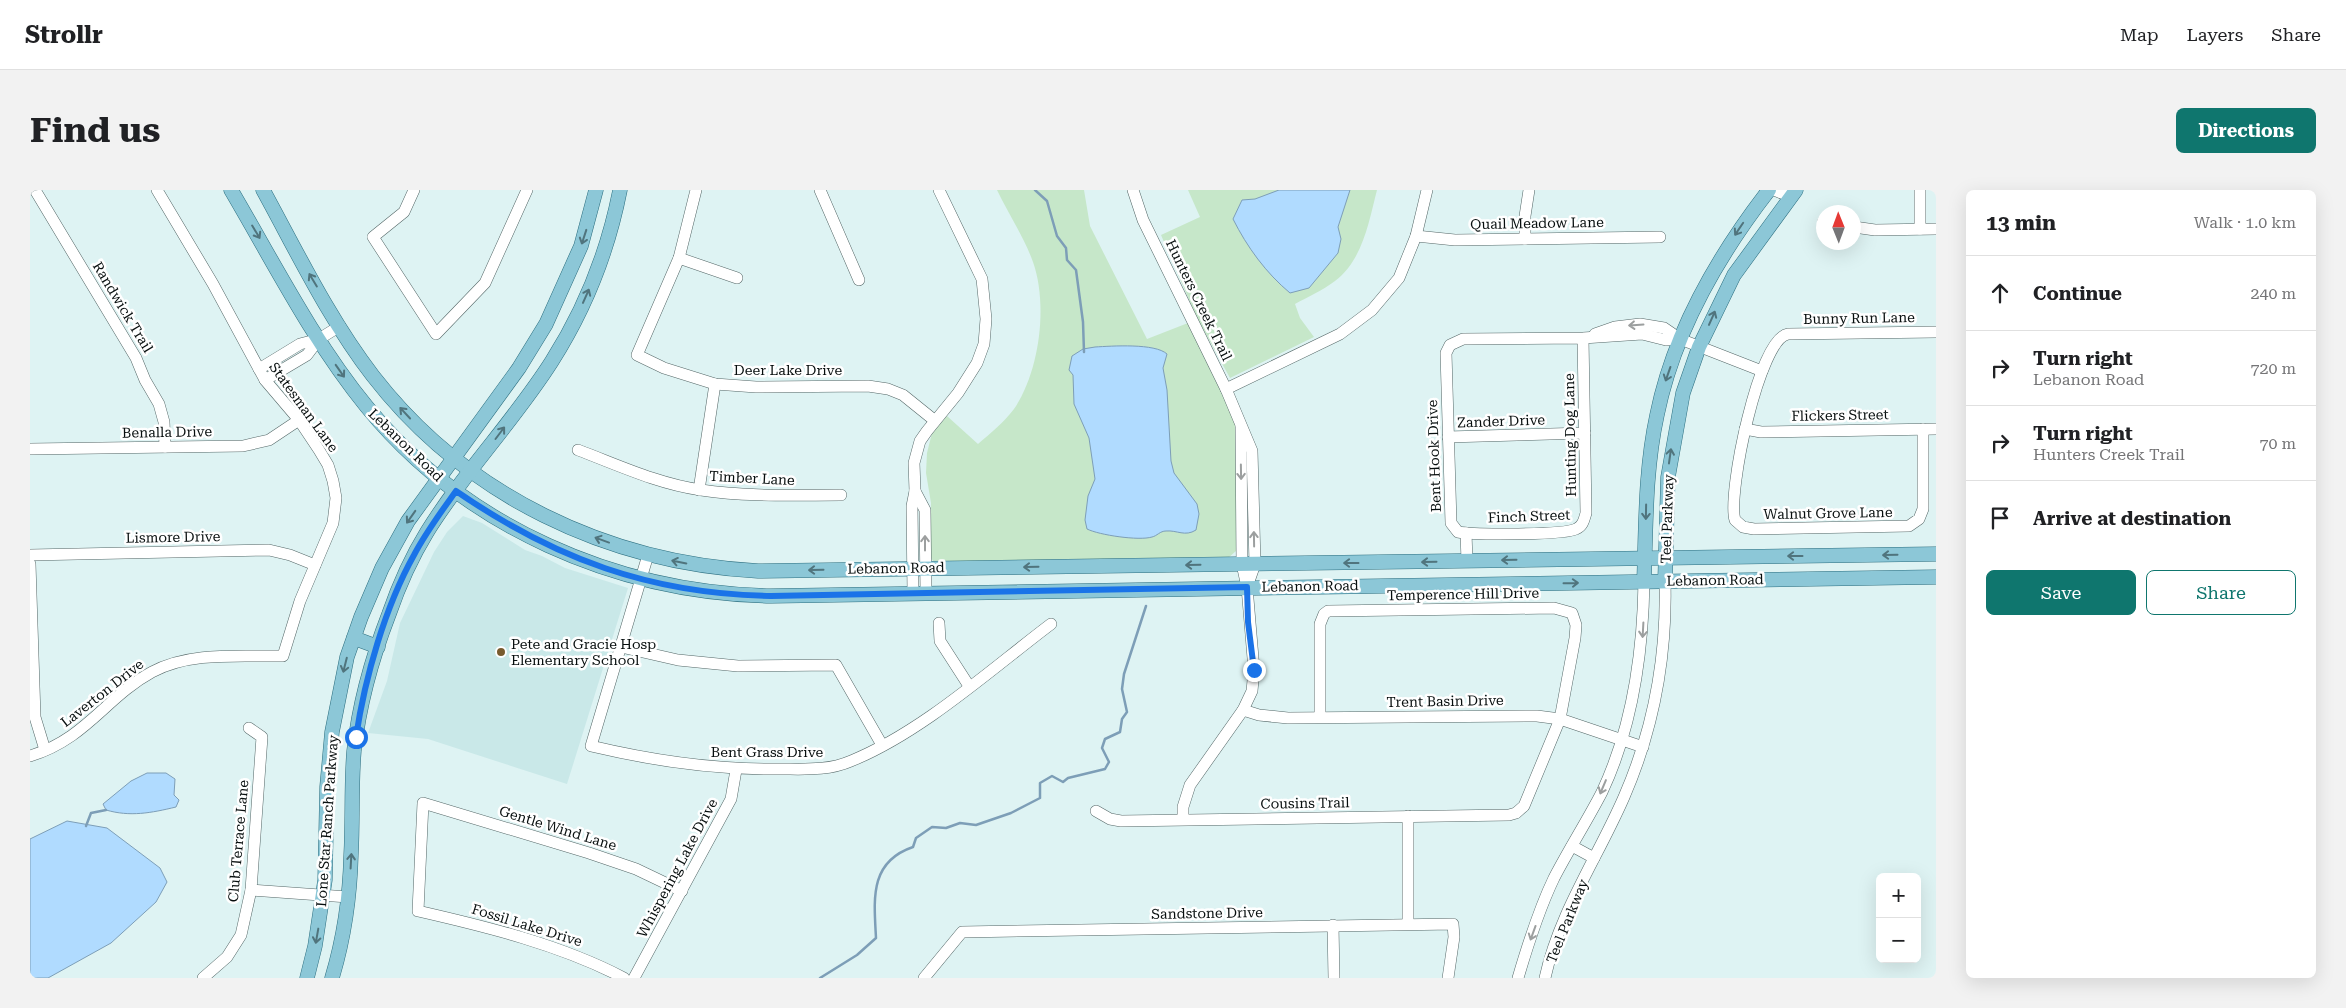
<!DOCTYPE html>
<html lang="en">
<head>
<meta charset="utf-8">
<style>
  :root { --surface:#fff; --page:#f2f2f2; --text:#202124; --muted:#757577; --line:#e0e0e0; --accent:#0f766e }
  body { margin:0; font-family:"Roboto Serif",serif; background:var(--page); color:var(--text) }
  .controls { position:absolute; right:15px; bottom:15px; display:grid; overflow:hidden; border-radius:8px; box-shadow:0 5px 20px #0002 }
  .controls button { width:45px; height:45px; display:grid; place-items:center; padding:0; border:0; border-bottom:1px solid var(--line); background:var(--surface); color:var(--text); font:25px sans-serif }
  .compass { position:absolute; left:1786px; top:15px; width:45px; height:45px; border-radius:50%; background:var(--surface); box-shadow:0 5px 20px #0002; rotate:359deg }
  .stop { position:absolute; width:15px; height:15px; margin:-11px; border:4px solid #1a73e8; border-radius:50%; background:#fff }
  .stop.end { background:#1a73e8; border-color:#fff; box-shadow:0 1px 5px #0008 }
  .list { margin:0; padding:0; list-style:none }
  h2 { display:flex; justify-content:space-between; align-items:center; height:65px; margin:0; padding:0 20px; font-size:21px }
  h2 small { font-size:16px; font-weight:400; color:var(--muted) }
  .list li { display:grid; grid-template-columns:32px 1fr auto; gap:15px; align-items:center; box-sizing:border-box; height:75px; padding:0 20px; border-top:1px solid var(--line) }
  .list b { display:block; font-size:19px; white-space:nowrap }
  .list p { margin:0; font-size:16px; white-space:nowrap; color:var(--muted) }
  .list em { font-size:16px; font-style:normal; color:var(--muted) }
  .actions { display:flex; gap:10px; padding:15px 20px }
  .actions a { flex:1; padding:11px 0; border:1px solid var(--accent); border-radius:8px; text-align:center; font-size:18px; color:var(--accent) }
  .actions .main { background:var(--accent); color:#fff }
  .icon { flex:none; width:28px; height:28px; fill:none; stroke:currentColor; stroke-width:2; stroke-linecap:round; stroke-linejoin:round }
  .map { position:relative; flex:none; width:1906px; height:788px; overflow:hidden; border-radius:8px }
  header { display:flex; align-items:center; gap:30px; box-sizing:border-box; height:70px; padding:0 25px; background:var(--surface); border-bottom:1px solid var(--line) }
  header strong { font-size:24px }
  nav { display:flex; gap:28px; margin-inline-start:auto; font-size:18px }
  .intro { display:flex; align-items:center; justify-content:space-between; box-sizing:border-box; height:120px; padding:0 30px }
  h1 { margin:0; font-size:35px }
  .button { padding:12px 22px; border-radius:8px; background:var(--accent); color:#fff; font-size:18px; font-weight:700 }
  main { display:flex; gap:30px; padding:0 30px }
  aside { flex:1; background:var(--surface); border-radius:8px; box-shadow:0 5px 20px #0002 }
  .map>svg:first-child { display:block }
</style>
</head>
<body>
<header>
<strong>Strollr</strong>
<nav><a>Map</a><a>Layers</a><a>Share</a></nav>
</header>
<div class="intro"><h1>Find us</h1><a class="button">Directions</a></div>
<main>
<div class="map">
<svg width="1906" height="788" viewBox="0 0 1906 788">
  <rect width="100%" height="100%" fill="#def3f3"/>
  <path fill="#c9e8e8" d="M433 326 452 333 495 360 512 366 535 378 598 398 537 594 398 549 338 543 357 491 370 433 404 362 417 342Z"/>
  <g fill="#c6e7c9">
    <path d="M967 0H1054L1060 36 1117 149 1158 133 1194 204 1206 237V361L1198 368 904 372 900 367 901 313 896 283 897 263 902 243 917 226 948 254C961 243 974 232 984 219 1010 181 1018 114 1003 72 994 47 978 23 967 0Z"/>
    <path d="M1158 0H1347C1339 31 1333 70 1305 91 1293 100 1278 107 1265 114L1270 128 1284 147 1200 188 1167 128 1131 45 1170 27Z"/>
  </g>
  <g fill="#b0dbff" stroke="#7d9eb7">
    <path d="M1249 0H1320L1308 37 1311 49 1308 63 1279 98 1260 103C1236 83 1217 57 1203 29L1212 10 1225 9Z"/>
    <path d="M1065 157C1082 156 1125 153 1137 164L1133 178 1137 200 1141 271 1144 283 1167 314 1169 324 1166 340C1155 347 1147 340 1136 341 1130 341 1127 346 1122 347 1109 351 1069 345 1057 339L1055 330 1058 306 1065 289 1059 248 1044 214 1043 185 1039 180 1042 166 1053 159Z"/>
    <path d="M117 583H136L145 589 144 605 149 610 146 617C121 623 100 627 76 620L73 614 101 591Z"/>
    <path d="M37 631 77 638 130 678 137 692 126 712 81 753 18 788H0V649Z"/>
  </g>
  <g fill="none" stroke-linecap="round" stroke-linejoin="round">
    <g stroke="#7d9eb7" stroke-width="2.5">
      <path d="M1005 0 1017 11 1027 46 1036 58 1037 70 1046 80 1053 132 1054 162"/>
      <path d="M56 636 61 623 76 620"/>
      <path d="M790 788 827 765 846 748C844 709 839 672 883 657L886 648 902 637 916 638 930 633 946 635 981 623 1010 608V593L1022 586 1033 592 1038 588 1075 579 1079 572 1072 558 1075 549 1090 542 1092 529 1097 522 1092 499 1094 484 1116 416"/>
    </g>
    <g stroke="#546767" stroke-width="12">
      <g id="minor">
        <path d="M5 0 106 168 115 190 129 214 134 232 135 257"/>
        <path d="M384 0 374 22 343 47 406 144 455 93 497 0"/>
        <path d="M666 0 649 68 607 165 634 178 685 194 726 197 838 196 858 199 873 205 904 230"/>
        <path d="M790 0 829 90"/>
        <path d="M1103 0 1113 30 1196 199 1222 261 1225 374 1217 397"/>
        <path d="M1744 0 1761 7"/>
        <path d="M1890 0V39"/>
        <path d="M1793 32H1794"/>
        <path d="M1824 37 1845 40 1906 39"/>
        <path d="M1386 46 1425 50 1630 47"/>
        <path d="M1495 49V26L1499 0"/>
        <path d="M649 68 707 88"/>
        <path d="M1565 144 1585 137 1610 134 1634 138 1650 149 1732 181"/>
        <path d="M1553 148 1556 323C1554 330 1553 336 1546 339 1534 345 1444 345 1428 342L1421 333 1416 163 1420 155 1433 149 1553 148 1612 144 1636 150 1650 149"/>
        <path d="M229 179 270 154 289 149 310 136"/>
        <path d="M235 190 277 165 289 149"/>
        <path d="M1196 199 1310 144 1342 120 1369 88 1386 46 1397 0"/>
        <path d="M1715 239 1731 242 1906 239"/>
        <path d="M1893 239V319L1889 329 1879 336 1724 339 1713 337 1705 330C1697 304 1729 148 1758 144L1906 142"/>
        <path d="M1418 247 1555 243"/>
        <path d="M0 259 213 256 239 250 269 230"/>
        <path d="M548 260C588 275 628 294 671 300 717 307 764 305 811 305"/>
        <path d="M669 300 685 194"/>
        <path d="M885 301 895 320 896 402"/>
        <path d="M1436 343 1437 371"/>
        <path d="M0 365 239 360 260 365 285 375"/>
        <path d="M618 365 561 556C624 571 685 580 750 579 774 579 798 581 821 571 892 542 960 480 1021 434"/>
        <path d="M0 374 5 527 15 560"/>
        <path d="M883 402 882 316 885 301 884 273 890 251 897 241 928 203 947 173 954 154 956 129 952 89 909 0"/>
        <path d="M909 433 910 451 939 496"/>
        <path d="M591 457 648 470 708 476 806 475 852 555"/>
        <path d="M1213 520 1229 525 1258 528 1507 526 1530 529 1613 557"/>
        <path d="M0 566C56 549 76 507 122 482 161 461 210 467 253 466L270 411 303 333 306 308 303 291 298 275 289 260 269 230 235 190 183 94 127 0"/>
        <path d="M1066 621 1080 629 1091 631 1479 625 1486 623 1494 616 1530 529 1545 448 1546 435 1542 423 1524 418 1298 421 1294 424 1290 434V527"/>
        <path d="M1378 626V734"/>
        <path d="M1153 629V617L1160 595 1213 520 1222 501 1224 480 1217 397 1212 374 1211 237"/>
        <path d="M1542 656 1564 668"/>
        <path d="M221 700 318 707"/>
        <path d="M1303 735 1304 788"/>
        <path d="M173 788 197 767 211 745 221 700 232 547 219 538"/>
        <path d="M594 788C531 755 458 737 388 721L393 613 559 663 606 679 652 701"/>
        <path d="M604 788 701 609 706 580"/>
        <path d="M894 788 932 742 1423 734 1424 747 1418 788"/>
        <path d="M1488 788C1498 754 1509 719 1524 688 1539 659 1557 631 1572 602 1603 536 1613 463 1614 391"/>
        <path d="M1515 788C1529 723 1568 667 1594 607 1624 538 1637 465 1635 391"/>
      </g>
    </g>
    <g stroke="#2c6e7f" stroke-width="15">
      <g id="major">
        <path d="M201 0C244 73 283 151 337 217 435 337 587 403 741 406L1906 387"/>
        <path d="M233 0C267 62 299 129 343 186 436 306 578 373 728 381L1906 364"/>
        <path d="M1614 391C1616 336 1615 280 1627 225 1644 141 1687 67 1739 0"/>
        <path d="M1635 391 1638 287 1653 203 1669 157 1704 85 1766 0"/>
        <path d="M324 448 348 457"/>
        <path d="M277 788 285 756 295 690 297 597 302 542 317 467 331 427 352 378 378 331 489 178 516 134 551 56 566 0"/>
        <path d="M302 788C314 748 320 706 321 665 323 630 321 596 324 561 329 515 342 468 359 424 369 395 381 368 397 342 434 282 484 231 522 171 555 119 578 61 590 0"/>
      </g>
    </g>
    <use href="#minor" stroke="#fff" stroke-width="11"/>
    <use href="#major" stroke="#8cc7d7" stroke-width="14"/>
  </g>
  <defs><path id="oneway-shaft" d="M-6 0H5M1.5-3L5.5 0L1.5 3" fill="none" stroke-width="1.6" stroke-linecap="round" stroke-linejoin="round" transform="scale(1.25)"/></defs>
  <g stroke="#50747d">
    <use href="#oneway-shaft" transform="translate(1709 39) rotate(124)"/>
    <use href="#oneway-shaft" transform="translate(226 42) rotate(59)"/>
    <use href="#oneway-shaft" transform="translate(554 47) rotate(108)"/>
    <use href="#oneway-shaft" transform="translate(283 90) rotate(-121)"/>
    <use href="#oneway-shaft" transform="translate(556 106) rotate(-66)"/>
    <use href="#oneway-shaft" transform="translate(1682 128) rotate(-66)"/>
    <use href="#oneway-shaft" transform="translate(310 181) rotate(55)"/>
    <use href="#oneway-shaft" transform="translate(1638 184) rotate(109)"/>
    <use href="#oneway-shaft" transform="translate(375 223) rotate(-133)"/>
    <use href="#oneway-shaft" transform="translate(470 243) rotate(-53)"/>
    <use href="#oneway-shaft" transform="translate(1640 266) rotate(-82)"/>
    <use href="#oneway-shaft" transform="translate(1616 322) rotate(91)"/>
    <use href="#oneway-shaft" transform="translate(381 327) rotate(125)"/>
    <use href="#oneway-shaft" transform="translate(572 350) rotate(-160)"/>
    <use href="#oneway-shaft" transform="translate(1860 365) rotate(179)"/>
    <use href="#oneway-shaft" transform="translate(1765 366) rotate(180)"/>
    <use href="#oneway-shaft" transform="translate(1479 370) rotate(179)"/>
    <use href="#oneway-shaft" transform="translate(649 372) rotate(-169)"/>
    <use href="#oneway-shaft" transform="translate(1399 372) rotate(179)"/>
    <use href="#oneway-shaft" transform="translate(1321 373) rotate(180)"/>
    <use href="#oneway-shaft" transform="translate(1163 375) rotate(179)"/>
    <use href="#oneway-shaft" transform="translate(1001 377) rotate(179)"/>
    <use href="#oneway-shaft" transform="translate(786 380) rotate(179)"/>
    <use href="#oneway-shaft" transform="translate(1541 393) rotate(-1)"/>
    <use href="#oneway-shaft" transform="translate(315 475) rotate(104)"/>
    <use href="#oneway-shaft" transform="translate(321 671) rotate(-87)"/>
    <use href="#oneway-shaft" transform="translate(287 746) rotate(100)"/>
  </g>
  <g stroke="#9c9f9f">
    <use href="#oneway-shaft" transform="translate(1606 135) rotate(176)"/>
    <use href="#oneway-shaft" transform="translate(1211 282) rotate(89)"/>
    <use href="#oneway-shaft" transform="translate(1224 349) rotate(-91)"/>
    <use href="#oneway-shaft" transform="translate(895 353) rotate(-90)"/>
    <use href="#oneway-shaft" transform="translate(1613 440) rotate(93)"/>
    <use href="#oneway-shaft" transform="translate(1573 597) rotate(113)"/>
    <use href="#oneway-shaft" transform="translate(1503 743) rotate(110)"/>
  </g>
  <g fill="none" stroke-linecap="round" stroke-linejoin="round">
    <path stroke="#1a73e8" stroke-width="6" d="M326 547C335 487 355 417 384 365 396 342 411 322 426 301 525 369 620 404 741 406L1217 397 1218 432 1224 480"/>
  </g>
  <circle fill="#785b2e" stroke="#fff" stroke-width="2" cx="471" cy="462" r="5"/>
  <g text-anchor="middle" stroke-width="5" stroke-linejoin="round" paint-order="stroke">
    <g font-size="14" fill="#070e0e" stroke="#fff">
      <text transform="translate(1507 33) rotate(-1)" y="5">Quail Meadow Lane</text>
      <text transform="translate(1169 110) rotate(64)" y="5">Hunters Creek Trail</text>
      <text transform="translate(93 117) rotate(59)" y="5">Randwick Trail</text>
      <text transform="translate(1829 128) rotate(-1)" y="5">Bunny Run Lane</text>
      <text x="758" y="185">Deer Lake Drive</text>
      <text transform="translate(274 217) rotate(54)" y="5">Statesman Lane</text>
      <text transform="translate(1810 225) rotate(-1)" y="5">Flickers Street</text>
      <text transform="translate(1471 231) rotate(-2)" y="5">Zander Drive</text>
      <text transform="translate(137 242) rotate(-1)" y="5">Benalla Drive</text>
      <text transform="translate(1540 245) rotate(-91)" y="5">Hunting Dog Lane</text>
      <text transform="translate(376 255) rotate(44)" y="5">Lebanon Road</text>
      <text transform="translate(1404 266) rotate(-92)" y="5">Bent Hook Drive</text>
      <text transform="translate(722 288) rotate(3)" y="5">Timber Lane</text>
      <text transform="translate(1798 323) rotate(-1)" y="5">Walnut Grove Lane</text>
      <text transform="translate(1499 326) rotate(-2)" y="5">Finch Street</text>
      <text transform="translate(1637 329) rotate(-88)" y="5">Teel Parkway</text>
      <text transform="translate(143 347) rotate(-1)" y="5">Lismore Drive</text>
      <text transform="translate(866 378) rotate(-1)" y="5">Lebanon Road</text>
      <text transform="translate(1685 390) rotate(-1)" y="5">Lebanon Road</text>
      <text transform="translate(1280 396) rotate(-1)" y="5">Lebanon Road</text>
      <text transform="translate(1433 404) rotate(-1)" y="5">Temperence Hill Drive</text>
      <text transform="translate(72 503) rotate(-38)" y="5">Laverton Drive</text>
      <text transform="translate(1415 511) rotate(-1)" y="5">Trent Basin Drive</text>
      <text x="737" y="567">Bent Grass Drive</text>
      <text transform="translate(1275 613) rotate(-1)" y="5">Cousins Trail</text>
      <text transform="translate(297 631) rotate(-86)" y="5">Lone Star Ranch Parkway</text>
      <text transform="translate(528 638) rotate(17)" y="5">Gentle Wind Lane</text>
      <text transform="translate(208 651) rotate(-85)" y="5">Club Terrace Lane</text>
      <text transform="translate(647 678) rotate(-62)" y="5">Whispering Lake Drive</text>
      <text transform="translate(1177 723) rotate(-1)" y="5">Sandstone Drive</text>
      <text transform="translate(1537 731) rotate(-68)" y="5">Teel Parkway</text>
      <text transform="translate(497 735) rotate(17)" y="5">Fossil Lake Drive</text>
    </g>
    <g font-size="14" fill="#070e0e" stroke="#fff" text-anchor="start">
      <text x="481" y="459">Pete and Gracie Hosp<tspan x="481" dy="16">Elementary School</tspan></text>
    </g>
  </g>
</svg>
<div class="controls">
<button>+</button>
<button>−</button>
</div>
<svg class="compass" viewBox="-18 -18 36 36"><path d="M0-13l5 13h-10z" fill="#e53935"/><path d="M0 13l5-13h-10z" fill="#757577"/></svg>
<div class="stop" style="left:326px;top:547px"></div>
<div class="stop end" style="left:1224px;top:480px"></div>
</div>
<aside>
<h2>13 min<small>Walk · 1.0 km</small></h2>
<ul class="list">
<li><svg class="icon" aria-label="ahead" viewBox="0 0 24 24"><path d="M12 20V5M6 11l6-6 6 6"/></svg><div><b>Continue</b></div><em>240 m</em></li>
<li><svg class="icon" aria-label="right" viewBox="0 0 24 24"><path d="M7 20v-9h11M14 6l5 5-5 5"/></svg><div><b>Turn right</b><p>Lebanon Road</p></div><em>720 m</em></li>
<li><svg class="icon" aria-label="right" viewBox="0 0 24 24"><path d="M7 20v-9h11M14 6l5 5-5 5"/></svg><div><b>Turn right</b><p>Hunters Creek Trail</p></div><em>70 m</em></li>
<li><svg class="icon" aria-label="arrive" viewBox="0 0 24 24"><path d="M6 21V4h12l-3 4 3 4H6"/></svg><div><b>Arrive at destination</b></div></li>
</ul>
<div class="actions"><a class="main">Save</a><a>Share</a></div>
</aside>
</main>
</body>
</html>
